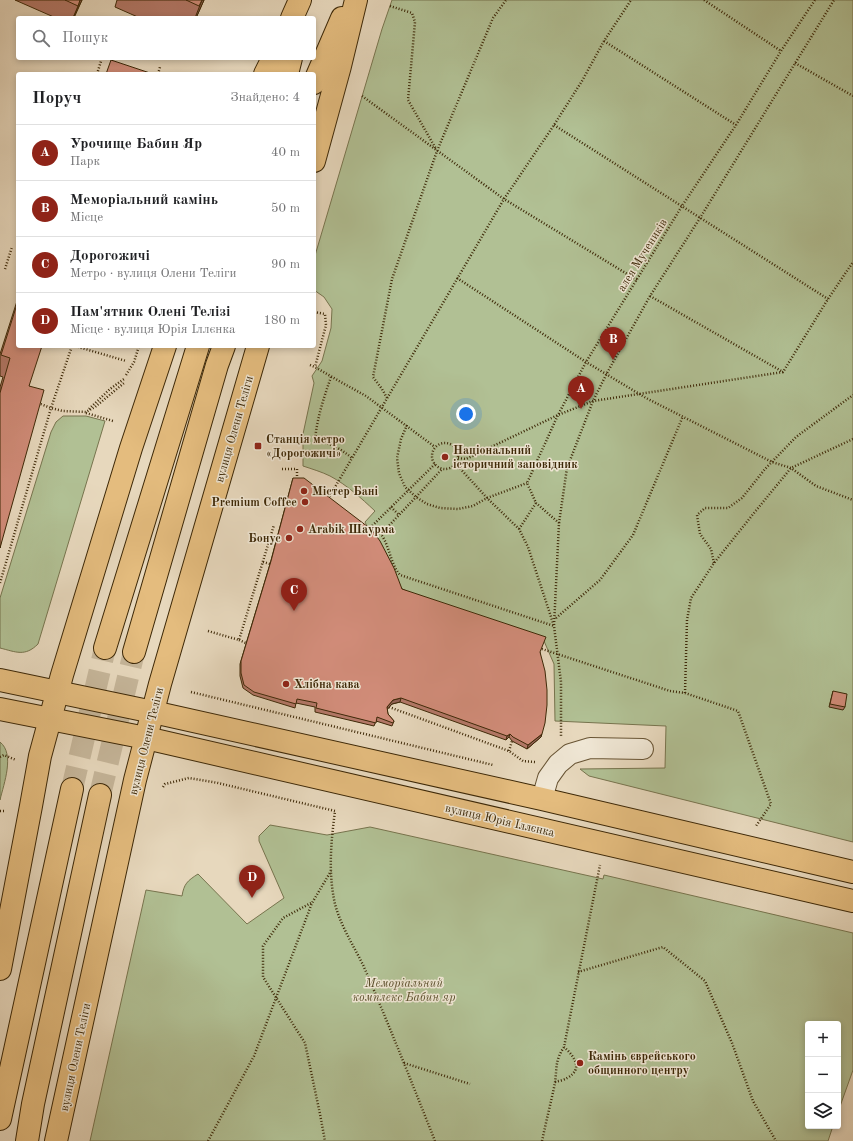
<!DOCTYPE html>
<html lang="uk">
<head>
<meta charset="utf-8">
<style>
  :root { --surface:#fff; --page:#f6f6f6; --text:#202124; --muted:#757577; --line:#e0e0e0; --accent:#8f2418 }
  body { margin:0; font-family:"Old Standard TT",serif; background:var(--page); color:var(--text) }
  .controls { position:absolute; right:12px; bottom:12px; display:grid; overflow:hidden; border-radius:4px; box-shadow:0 2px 6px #0003 }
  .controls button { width:36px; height:36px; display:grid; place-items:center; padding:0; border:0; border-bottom:1px solid var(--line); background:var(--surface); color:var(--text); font:20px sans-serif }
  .you { position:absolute; left:466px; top:414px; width:14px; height:14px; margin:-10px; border:3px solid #fff; border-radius:50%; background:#1a73e8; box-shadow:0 0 0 6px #1a73e833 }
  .badge { display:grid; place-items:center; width:26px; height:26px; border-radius:50%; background:var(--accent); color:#fff; font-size:13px; font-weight:700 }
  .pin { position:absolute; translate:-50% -33px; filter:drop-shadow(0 1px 2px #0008) }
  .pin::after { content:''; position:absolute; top:21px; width:14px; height:12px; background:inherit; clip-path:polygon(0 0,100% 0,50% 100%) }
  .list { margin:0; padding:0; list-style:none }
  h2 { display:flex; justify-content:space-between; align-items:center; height:52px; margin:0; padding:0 16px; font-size:17px }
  h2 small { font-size:13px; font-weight:400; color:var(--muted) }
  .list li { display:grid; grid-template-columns:26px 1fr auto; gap:12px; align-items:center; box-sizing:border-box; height:56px; padding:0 16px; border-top:1px solid var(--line) }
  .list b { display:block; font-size:15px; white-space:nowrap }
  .list p { margin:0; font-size:13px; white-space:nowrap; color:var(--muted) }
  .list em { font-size:13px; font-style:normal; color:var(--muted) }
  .icon { flex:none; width:22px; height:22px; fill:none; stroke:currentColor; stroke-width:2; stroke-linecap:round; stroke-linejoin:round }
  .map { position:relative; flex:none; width:853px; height:1141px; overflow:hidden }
  .search { position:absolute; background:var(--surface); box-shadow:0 2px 6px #0003; left:16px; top:16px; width:300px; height:44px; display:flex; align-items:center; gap:10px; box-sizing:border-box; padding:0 14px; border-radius:4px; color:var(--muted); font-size:15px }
  .panel { position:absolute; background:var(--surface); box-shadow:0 2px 6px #0003; left:16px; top:72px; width:300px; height:276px; border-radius:4px }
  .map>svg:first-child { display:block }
</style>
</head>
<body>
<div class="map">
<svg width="853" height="1141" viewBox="0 0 853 1141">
  <rect width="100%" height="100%" fill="#e7d8bd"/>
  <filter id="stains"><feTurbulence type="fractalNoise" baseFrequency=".005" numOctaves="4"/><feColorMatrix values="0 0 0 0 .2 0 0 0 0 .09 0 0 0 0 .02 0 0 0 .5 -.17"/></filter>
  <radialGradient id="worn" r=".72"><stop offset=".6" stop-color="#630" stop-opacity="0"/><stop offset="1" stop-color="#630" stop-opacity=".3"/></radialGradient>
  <g fill="#b1c094" stroke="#77744e">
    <path d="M392 0H853V842L589 776 580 769 665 768 666 726 555 721 554 664 544 641 400 592 365 522 375 511C361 498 347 485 330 476 322 472 312 469 303 466V434L314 383 312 376 322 361 331 328 332 309 324 297 314 290V259L382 29Z"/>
    <path d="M63 416H86L105 421 38 644C25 657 16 652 0 648V598L51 432 56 422Z"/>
    <path d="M0 742C15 754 4 783 0 800Z"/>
    <path d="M270 825 327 835 370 827 603 879 604 875 853 933V1070L838 1112V1024H808V1126H833L828 1141H90L146 890 182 896C184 884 187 881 198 874L247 924 284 898 259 841V836Z"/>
  </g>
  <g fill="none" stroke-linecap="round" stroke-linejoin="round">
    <g stroke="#c5b599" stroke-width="22" stroke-dasharray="22 11" stroke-linecap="butt">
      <path d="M72 789 105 648"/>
      <path d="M100 795 134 652"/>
    </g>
    <g stroke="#685434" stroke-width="22">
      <path id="minor" d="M542 799 548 778 558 764 570 754 590 748 643 749"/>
    </g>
    <g stroke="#3d2807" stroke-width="24">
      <g id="major">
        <path d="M292 18 300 0"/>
        <path d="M265 74 273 58"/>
        <path d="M287 74 291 58"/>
        <path d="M314 83 342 18"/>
        <path d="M314 161 340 66 356 0"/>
        <path d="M105 648 198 346"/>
        <path d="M134 652 217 365 224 346"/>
        <path d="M0 680 153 712 542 799 853 872"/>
        <path d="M0 709 146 738 853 901"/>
        <path d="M0 969 31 806 40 756 62 675 131 448 165 346"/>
        <path d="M0 1119 72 789"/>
        <path d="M27 1141 33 1104 100 795"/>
        <path d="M56 1141 135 780 160 684 258 346"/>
      </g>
    </g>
    <g stroke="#3d2807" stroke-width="2.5" stroke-dasharray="1 2" stroke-linecap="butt">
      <path d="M704 0 781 51"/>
      <path d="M390 6 412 13 415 22 408 100 436 149"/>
      <path d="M604 41 736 125"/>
      <path d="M795 63 853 96"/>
      <path d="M97 74 102 58"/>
      <path d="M158 74 160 67"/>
      <path d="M362 96 504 199 637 280"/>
      <path d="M554 125 828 299"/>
      <path d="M5 269 12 247"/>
      <path d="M457 278 586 362 646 398 772 462 791 468 816 486 853 500"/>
      <path d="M650 296 783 372"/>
      <path d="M314 312 325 314 326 325 315 367"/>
      <path d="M75 346 126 361"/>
      <path d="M310 365 315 367 339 381 366 396 435 447"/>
      <path d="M126 375 134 362 139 346"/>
      <path d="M331 377C324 397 317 418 315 440 329 443 340 448 352 458"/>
      <path d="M387 398 382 389 373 377 392 279 437 151 493 18 506 0"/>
      <path d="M38 403 51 408 63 411 86 412 95 407 124 383"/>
      <path d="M89 409 110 389 124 379"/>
      <path d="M86 413 113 421"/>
      <path d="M407 425 401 439 397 458 399 473 405 487 416 497 427 504 440 508 458 509 473 506 487 498 527 483"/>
      <circle cx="445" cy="456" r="13"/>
      <path d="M458 458 466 459 558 415 593 401 783 372 828 299 853 262"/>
      <path d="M435 464 372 526C375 529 379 531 381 534 390 547 390 563 400 575L554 626 559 523 536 503"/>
      <path d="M456 464 487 498 519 529 528 547 554 626 561 682V737"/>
      <path d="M282 469H297V480"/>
      <path d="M328 499 504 199 554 125 582 81 604 41 631 0"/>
      <path d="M391 507 399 515"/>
      <path d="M559 523 567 468 593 401 607 373 650 296 700 218 834 0"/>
      <path d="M519 529 536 503 527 483 558 415 586 362 682 206 736 125 781 51 815 0"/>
      <path d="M381 534 416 497 442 469"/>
      <path d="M263 562 270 564"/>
      <path d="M714 563 711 549 700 534 697 515 705 508H728L742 498 765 469 796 437 853 395"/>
      <path d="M0 583 51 408 72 346"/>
      <path d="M556 618 600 580 633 535 683 416"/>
      <path d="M208 631 239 640 274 525"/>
      <path d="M239 640 248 644"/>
      <path d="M670 691 685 693 738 711 771 804 756 826"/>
      <path d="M191 692 493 765"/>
      <path d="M685 693 687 620 691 598 714 563 754 513 791 468 853 439"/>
      <path d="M389 707 509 751 523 761 535 762"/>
      <path d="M509 751 512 741H514"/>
      <path d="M0 757 4 755 16 760"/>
      <path d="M163 787 165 784 189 778 218 783 335 811C331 842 328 873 335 904 341 927 354 946 364 967 389 1025 412 1083 435 1141"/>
      <path d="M0 811H6"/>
      <path d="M311 903 283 918 263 946V977L305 1043 320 1114 325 1141"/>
      <path d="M578 972 663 947 705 981 732 1043 753 1101 776 1141"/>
      <path d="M404 1063 470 1084"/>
      <path d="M555 1082C559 1081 564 1080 567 1078 584 1069 574 1056 564 1047"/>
      <path d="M208 1141 254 1056 312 903 331 871"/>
      <path d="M542 1141C546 1122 551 1102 555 1083 557 1067 555 1061 564 1047L600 865"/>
    </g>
    <use href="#minor" stroke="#efe6d4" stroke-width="20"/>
    <use href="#major" stroke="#e4bc7e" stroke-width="22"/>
    <path stroke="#3d2807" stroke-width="2.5" stroke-dasharray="1 2" stroke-linecap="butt" d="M539 648 670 691"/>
  </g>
  <g fill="#b47868" stroke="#3d2807">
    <path d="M15 0H82L74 18H56Z"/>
    <path d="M117 0H204L196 18H140L115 7Z"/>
    <path d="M18 298V346L29 386 0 548V387L3 377 0 376V354Z"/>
    <path d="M293 478 402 589 540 652 541 737 527 749 512 741 509 737 506 740 400 702 392 704 387 709 388 714 394 721 392 726 376 721 374 726 315 712V707L296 703 295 708 253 695 243 688 240 676V664L270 564Z"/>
    <path d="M833 691 845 707 843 710 829 707Z"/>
  </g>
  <g fill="#926255" stroke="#3d2807">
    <path d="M80 0H82L73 18 78 6Z"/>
    <path d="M202 0H204L196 18H195Z"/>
    <path d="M401 698 400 702 392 704 386 711 387 707 393 700Z"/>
    <path d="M510 734 509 737 506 740 507 736Z"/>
    <path d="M542 734 541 737 527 749 528 745Z"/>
  </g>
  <g fill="#d18c79" stroke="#3d2807">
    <path d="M65 0H80L78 6Z"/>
    <path d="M186 0H202L199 6Z"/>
    <path d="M111 60 150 73V74H106Z"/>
    <path d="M18 301V346H42L29 386 44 390 0 548V393L10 358 1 355Z"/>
    <path d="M293 478H304L372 530 380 541 394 568 402 589 546 637 540 652 545 671 547 690V705L545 723 542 734 528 745 513 737 510 734 507 736 401 698 393 700 387 707 388 714 394 721 393 723 377 717 376 723 316 708 317 703 297 699 296 704 254 692 244 685 241 673V661L271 561Z"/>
    <path d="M833 691 847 694 845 707 830 704Z"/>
  </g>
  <g fill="#8f2418" stroke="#efe6d4" stroke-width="1.5">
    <rect x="254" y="442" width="8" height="8" rx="2"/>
    <circle cx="445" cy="457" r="4"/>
    <circle cx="304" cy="491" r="4"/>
    <circle cx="305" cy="502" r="4"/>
    <circle cx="300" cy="529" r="4"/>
    <circle cx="289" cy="538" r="4"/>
    <circle cx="286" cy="684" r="4"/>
    <circle cx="580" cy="1063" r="4"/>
  </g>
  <g text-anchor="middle" stroke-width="3" stroke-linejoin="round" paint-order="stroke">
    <g font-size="12" fill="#3d2807" stroke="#efe6d4">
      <text transform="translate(642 255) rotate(-58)" y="4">алея Мучеників</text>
      <text transform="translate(234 429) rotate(-74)" y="4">вулиця Олени Теліги</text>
      <text transform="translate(146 741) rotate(-76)" y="4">вулиця Олени Теліги</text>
      <text transform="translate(500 820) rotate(13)" y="4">вулиця Юрія Іллєнка</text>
      <text transform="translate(75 1057) rotate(-78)" y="4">вулиця Олени Теліги</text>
    </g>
    <g font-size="12" font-weight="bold" fill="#3d2807" stroke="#efe6d4" text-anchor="start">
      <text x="266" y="443">Станція метро<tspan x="266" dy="14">«Дорогожичі»</tspan></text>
      <text x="453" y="454">Національний<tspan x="453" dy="14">історичний заповідник</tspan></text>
      <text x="312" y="495">Містер Бані</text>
      <text x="297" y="506" text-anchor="end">Premium Coffee</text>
      <text x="308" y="533">Arabik Шаурма</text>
      <text x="281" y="542" text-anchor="end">Бонус</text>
      <text x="294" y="688">Хлібна кава</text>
      <text x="588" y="1060">Камінь єврейського<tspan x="588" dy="14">общинного центру</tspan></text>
    </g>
    <g font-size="12" font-style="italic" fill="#5a4e2a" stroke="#efe6d4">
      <text x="404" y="987">Меморіальний<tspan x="404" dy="14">комплекс Бабин яр</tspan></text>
    </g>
  </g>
  <rect width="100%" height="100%" filter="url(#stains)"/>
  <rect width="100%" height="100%" fill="url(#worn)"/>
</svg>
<div class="controls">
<button>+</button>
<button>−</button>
<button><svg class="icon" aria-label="layers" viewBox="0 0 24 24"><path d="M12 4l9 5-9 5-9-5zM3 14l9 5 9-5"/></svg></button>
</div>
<div class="you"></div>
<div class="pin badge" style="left:581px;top:409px">A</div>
<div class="pin badge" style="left:613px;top:360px">B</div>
<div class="pin badge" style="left:294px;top:611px">C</div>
<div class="pin badge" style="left:252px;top:898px">D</div>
<div class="search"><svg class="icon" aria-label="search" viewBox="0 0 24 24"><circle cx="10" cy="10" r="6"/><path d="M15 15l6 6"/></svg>Пошук</div>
<section class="panel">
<h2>Поруч<small>Знайдено: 4</small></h2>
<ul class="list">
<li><span class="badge">A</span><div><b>Урочище Бабин Яр</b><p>Парк</p></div><em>40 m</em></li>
<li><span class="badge">B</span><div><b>Меморіальний камінь</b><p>Місце</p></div><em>50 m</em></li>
<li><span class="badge">C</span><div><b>Дорогожичі</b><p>Метро · вулиця Олени Теліги</p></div><em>90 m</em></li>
<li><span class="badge">D</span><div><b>Пам'ятник Олені Телізі</b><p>Місце · вулиця Юрія Іллєнка</p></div><em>180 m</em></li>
</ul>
</section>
</div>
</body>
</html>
